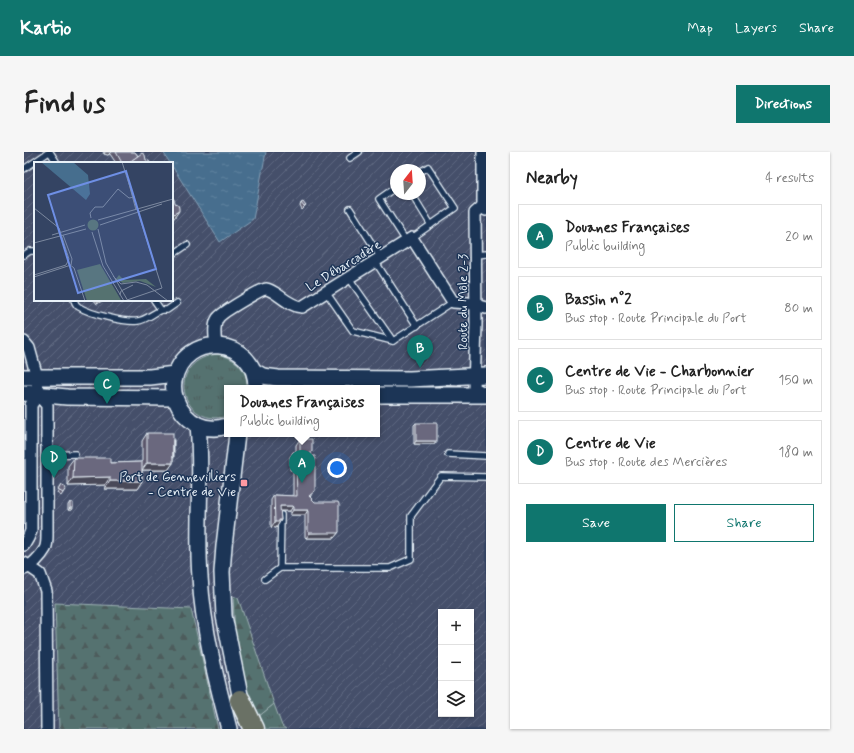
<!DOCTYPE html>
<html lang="en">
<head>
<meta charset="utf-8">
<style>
  :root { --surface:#fff; --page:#f6f6f6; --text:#222; --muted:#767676; --line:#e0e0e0; --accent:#0f766e }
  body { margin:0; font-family:Mynerve,sans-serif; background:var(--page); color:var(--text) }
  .controls { position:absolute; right:12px; bottom:12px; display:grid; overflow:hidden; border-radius:0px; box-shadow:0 1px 3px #0004 }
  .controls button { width:36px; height:36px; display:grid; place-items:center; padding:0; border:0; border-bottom:1px solid var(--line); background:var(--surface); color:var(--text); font:20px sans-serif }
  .compass { position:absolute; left:366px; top:12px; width:36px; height:36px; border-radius:50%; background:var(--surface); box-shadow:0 1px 3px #0004; rotate:17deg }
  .you { position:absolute; left:313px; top:316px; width:14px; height:14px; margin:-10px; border:3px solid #fff; border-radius:50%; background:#1a73e8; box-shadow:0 0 0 6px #1a73e833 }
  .badge { display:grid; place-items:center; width:26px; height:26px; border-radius:50%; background:var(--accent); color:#fff; font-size:13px; font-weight:700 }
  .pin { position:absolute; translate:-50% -33px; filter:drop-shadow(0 1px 2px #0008) }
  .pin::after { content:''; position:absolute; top:21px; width:14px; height:12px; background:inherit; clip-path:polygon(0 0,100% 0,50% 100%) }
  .popup { position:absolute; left:200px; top:233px; width:156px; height:52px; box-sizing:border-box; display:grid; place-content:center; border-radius:0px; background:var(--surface); filter:drop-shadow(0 1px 3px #0005); font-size:13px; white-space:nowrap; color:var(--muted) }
  .popup b { font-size:15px; color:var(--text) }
  .popup::after { content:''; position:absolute; left:50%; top:100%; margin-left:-8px; border:8px solid transparent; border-top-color:var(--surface) }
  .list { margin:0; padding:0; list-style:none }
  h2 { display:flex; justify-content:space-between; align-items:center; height:52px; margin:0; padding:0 16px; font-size:17px }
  h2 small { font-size:13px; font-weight:400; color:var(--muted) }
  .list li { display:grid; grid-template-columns:26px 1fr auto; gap:12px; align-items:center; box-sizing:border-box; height:64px; margin:0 8px 8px; padding:0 8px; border:1px solid var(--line); border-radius:0px }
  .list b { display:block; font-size:15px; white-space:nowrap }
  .list p { margin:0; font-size:13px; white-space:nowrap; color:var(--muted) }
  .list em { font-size:13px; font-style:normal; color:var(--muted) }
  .actions { display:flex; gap:8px; padding:12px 16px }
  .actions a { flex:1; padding:9px 0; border:1px solid var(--accent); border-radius:0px; text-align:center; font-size:14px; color:var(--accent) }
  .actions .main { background:var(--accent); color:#fff }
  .icon { flex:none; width:22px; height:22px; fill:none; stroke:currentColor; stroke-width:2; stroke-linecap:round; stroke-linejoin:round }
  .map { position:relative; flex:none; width:462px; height:577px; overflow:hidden; border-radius:0px }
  header { display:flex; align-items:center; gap:24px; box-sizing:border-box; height:56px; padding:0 20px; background:var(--accent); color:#fff }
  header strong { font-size:19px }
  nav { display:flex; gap:22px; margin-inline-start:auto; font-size:14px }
  .intro { display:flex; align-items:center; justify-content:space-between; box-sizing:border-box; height:96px; padding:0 24px }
  h1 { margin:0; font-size:28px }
  .button { padding:10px 18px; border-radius:0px; background:var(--accent); color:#fff; font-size:14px; font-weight:700 }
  main { display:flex; gap:24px; padding:0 24px }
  aside { flex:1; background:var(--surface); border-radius:0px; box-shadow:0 1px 3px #0004 }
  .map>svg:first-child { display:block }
</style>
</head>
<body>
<header>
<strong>Kartio</strong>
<nav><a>Map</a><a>Layers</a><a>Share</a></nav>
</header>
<div class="intro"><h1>Find us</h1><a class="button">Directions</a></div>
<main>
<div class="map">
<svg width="462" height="577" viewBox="0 0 462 577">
  <defs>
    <pattern id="industrial-furrows" width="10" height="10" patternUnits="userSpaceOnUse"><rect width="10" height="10" fill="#444f6b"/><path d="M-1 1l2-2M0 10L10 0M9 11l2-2" fill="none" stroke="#5f6981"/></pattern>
    <pattern id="grass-tufts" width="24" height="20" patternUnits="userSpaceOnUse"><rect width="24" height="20" fill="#557270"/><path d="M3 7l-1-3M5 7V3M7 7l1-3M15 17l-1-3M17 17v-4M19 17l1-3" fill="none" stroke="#4d5b5b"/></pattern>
    <pattern id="forest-firs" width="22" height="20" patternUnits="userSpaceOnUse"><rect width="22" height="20" fill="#557270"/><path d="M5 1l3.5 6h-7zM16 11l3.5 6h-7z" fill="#4d5b5b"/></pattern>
    <pattern id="water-ripples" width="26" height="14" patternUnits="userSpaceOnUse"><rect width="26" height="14" fill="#466e8e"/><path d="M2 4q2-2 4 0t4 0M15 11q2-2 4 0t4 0" fill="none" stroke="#61839f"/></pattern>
  </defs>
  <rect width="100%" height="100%" fill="#344463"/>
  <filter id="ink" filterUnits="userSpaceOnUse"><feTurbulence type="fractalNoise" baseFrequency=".025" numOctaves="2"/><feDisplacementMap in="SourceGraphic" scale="8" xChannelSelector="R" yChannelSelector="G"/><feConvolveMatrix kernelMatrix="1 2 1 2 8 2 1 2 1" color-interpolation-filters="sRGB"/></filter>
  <g filter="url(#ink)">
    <path fill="url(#industrial-furrows)" fill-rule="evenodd" d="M0 0H139L146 11H11V148H148V14L197 90 229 67 242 0H462V577H0ZM372 18H396V42H372ZM203 236H353V282H203ZM417 460H447V562H417Z"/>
    <g fill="url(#grass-tufts)" stroke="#9eb2b4">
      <path d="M194 202C211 206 224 217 223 236H203V264C157 278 139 208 194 202Z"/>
      <path d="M250 552 258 574 262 577H236L229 569Z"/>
    </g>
    <g fill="url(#forest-firs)" stroke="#9eb2b4">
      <path d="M209 444 214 446 250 552 229 569 211 486Z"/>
      <path d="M31 451 167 457 194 577H35Z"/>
    </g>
    <path fill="url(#water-ripples)" stroke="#87a2b8" d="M139 0H242L229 67 196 90 148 14V11H146Z"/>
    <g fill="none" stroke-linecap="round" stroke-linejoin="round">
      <g stroke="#e8f1f8" stroke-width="8">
        <g id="lane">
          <path d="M26 0 33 11"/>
          <path d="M326 6 335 0"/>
          <path d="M0 17 25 0"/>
          <path d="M372 35 355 47 382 89"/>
          <path d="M388 42 407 73"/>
          <path d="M326 57 357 106"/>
          <path d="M388 86 431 56 404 15 396 20"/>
          <path d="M0 103 6 99H11"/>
          <path d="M148 103 163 93"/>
          <path d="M452 103 462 102"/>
          <path d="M351 109 393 174"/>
          <path d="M325 126 369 189"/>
          <path d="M302 140 329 179 369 189 429 150"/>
          <path d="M50 148C51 151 53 154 55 155 66 162 102 171 114 169 122 168 129 161 137 158"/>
          <path d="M130 148 137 158H143L153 151"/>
          <path d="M424 302 462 304"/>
          <path d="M23 303 51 302"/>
          <path d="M256 416 257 363"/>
          <path d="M241 427 256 416H366L387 407V364L417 324 462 325"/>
        </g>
      </g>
      <g stroke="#e8f1f8" stroke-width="14">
        <g id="street">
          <path d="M459 0V54L462 58"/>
          <path d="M459 54 451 61 452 172 450 236 462 242"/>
          <path d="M0 190 5 196 13 225 14 243"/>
          <path d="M192 194C191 185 189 173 194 166 197 161 237 137 242 137 252 138 263 154 278 155L388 86 429 150 444 151 462 156"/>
          <path d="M0 393 4 386 7 379V253L14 243"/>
          <path d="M0 411 16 422 22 439 23 577"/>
          <path d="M0 417C8 414 17 404 21 397 23 393 23 388 23 384V253L14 243"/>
        </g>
      </g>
      <g stroke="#e8f1f8" stroke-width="18">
        <g id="secondary">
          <path d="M230 219 239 224 254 226 386 227 462 223"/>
          <path d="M0 225H126L151 222"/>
          <path d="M0 241 43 245 151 246"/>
          <path d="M353 243H462"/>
          <path d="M174 273C179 324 172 374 176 425 179 477 192 527 205 577"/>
          <path d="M203 274C187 279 172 275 161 263 153 254 148 241 150 229 159 178 233 184 232 236"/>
          <path d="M213 282 200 394 198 420 200 464 219 558"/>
        </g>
      </g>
      <g stroke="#e8f1f8" stroke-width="23">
        <path id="highway" d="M216 548 230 577"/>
      </g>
      <use href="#lane" stroke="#1d3557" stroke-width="5.5"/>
      <use href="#street" stroke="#1d3557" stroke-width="11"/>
      <use href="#secondary" stroke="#1d3557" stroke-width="15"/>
      <use href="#highway" stroke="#6b7165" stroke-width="20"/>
    </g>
    <g fill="#5b596c" stroke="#e8f1f8">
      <path d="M79 0H111L114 4 122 8 126 11H92L86 2 84 3 80 2Z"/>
      <path d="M277 51 282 54 278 58 276 54Z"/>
      <path d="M70 148H79L73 152Z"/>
      <path d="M392 271 411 292H390V273Z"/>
      <path d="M123 281 149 307V311L144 318H118V329L113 337H81V333L44 334V314L50 306 86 311 118 310V289Z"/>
      <path d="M276 287 287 302V344L286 345 315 380 310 386H282L281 385V363H266V359H256L257 368 252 376 247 375V348L250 343 269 344V318H266V305L269 300H272V293Z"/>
      <path d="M37 333 39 341 37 344 33 341Z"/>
      <path d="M46 350 49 356 48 358H44V353Z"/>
    </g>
    <g fill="#4a4958" stroke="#e8f1f8">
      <path d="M81 0H87L84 3 80 2Z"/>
      <path d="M155 59 148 69V63Z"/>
      <path d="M75 148H79L73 152Z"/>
      <path d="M392 289H413L411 292H390Z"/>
      <path d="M123 311H149L144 318H118Z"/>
      <path d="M269 313H272L269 318H266Z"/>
      <path d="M86 325 81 333 44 334 49 326Z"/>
      <path d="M86 329H118L113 337H81Z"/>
      <path d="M256 354H269L266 359H253Z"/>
      <path d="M46 356H49L48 358H44Z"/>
      <path d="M269 358H284L281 363H266Z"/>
      <path d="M255 368H257L252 376 247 375 251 370Z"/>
      <path d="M315 380 310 386H282L286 381Z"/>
    </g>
    <g fill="#6a687e" stroke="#e8f1f8">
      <path d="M92 0H111L114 4 104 11H98Z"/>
      <path d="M118 1 121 3 122 8 125 9 126 11H104Z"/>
      <path d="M148 46 150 47 151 52 154 53 155 56V59L148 63Z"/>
      <path d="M279 50 282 54 280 55 277 51Z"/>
      <rect x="392" y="271" width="21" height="18"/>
      <rect x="123" y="281" width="26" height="30"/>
      <path d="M276 287H288V300H287V304H291V339L285 344 291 350H314L315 352V380L314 381H286L284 380V358H269V354H256L257 368H255V370H251L250 343 273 344 272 313H269V300H276Z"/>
      <rect x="149" y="288" width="1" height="18"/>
      <path d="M50 306H86V311L118 310V329H86V325L49 326Z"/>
      <path d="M37 333 42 336 39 341 34 338Z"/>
      <path d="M46 350 49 351V356H46Z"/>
    </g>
  </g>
  <rect fill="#ff9aa2" stroke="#1d3557" stroke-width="1.5" x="216" y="327" width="8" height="8" rx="2"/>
  <g text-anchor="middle" stroke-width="3" stroke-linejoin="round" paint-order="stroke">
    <g font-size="13" fill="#e8f1f8" stroke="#1d3557">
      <text transform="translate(319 113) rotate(-32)" y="5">Le Débarcadère</text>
      <text transform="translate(438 150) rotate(-90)" y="5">Route du Môle 2-3</text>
    </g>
    <g font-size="13" fill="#e8f1f8" stroke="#1d3557" text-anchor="end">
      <text x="212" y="329">Port de Gennevilliers<tspan x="212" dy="15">- Centre de Vie</tspan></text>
    </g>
  </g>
  <g transform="translate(10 10)">
    <rect width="139" height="139" fill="#344463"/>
    <path d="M53.5 63a5.5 5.5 0 1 1 11 0a5.5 5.5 0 1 1-11 0ZM85 113 90 118 112 117 122 125 106 119 89 121 82 117Z" fill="#557270"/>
    <path d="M66 102 87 138 53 139 43 108Z" fill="#557270"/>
    <path d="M7 0H39L54 13 56 32 52 38Z" fill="#466e8e"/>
    <path fill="none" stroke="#7c899f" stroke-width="1" d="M88 0 128 126 93 138M94 18 102 48M0 46 25 66 35 97 32 103 0 113M57 56 56 51 61 45H69L84 27 95 36 101 35M64 58 139 37M66 63 128 42M64 67 72 101 94 139M58 70 69 104 90 139M18 73 51 63M0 81 52 67M35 102 40 106 51 139M79 114 87 122 102 120 113 123 134 139M0 115 37 103 38 97 29 73M86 133 87 129 99 123"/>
    <path fill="#6e8fe5" fill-opacity="0.15" stroke="#6e8fe5" stroke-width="2" d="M92 9 122 107 44 131 14 33Z"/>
    <rect width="139" height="139" fill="none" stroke="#e8f1f8" stroke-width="2"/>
  </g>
</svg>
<div class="controls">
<button>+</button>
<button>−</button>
<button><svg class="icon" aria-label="layers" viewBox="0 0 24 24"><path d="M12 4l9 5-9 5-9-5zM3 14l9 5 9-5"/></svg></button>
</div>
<svg class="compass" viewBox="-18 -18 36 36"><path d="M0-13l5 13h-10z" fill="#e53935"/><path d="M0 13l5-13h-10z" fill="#767676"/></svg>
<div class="you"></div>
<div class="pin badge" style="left:278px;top:331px">A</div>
<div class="popup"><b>Douanes Françaises</b>Public building</div>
<div class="pin badge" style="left:396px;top:216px">B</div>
<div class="pin badge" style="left:83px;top:252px">C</div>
<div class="pin badge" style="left:30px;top:326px">D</div>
</div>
<aside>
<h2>Nearby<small>4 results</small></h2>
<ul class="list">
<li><span class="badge">A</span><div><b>Douanes Françaises</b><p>Public building</p></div><em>20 m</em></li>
<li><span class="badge">B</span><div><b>Bassin n°2</b><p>Bus stop · Route Principale du Port</p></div><em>80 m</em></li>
<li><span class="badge">C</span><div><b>Centre de Vie - Charbonnier</b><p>Bus stop · Route Principale du Port</p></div><em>150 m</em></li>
<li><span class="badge">D</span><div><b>Centre de Vie</b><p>Bus stop · Route des Mercières</p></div><em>180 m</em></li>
</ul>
<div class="actions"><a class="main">Save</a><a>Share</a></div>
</aside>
</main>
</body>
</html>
